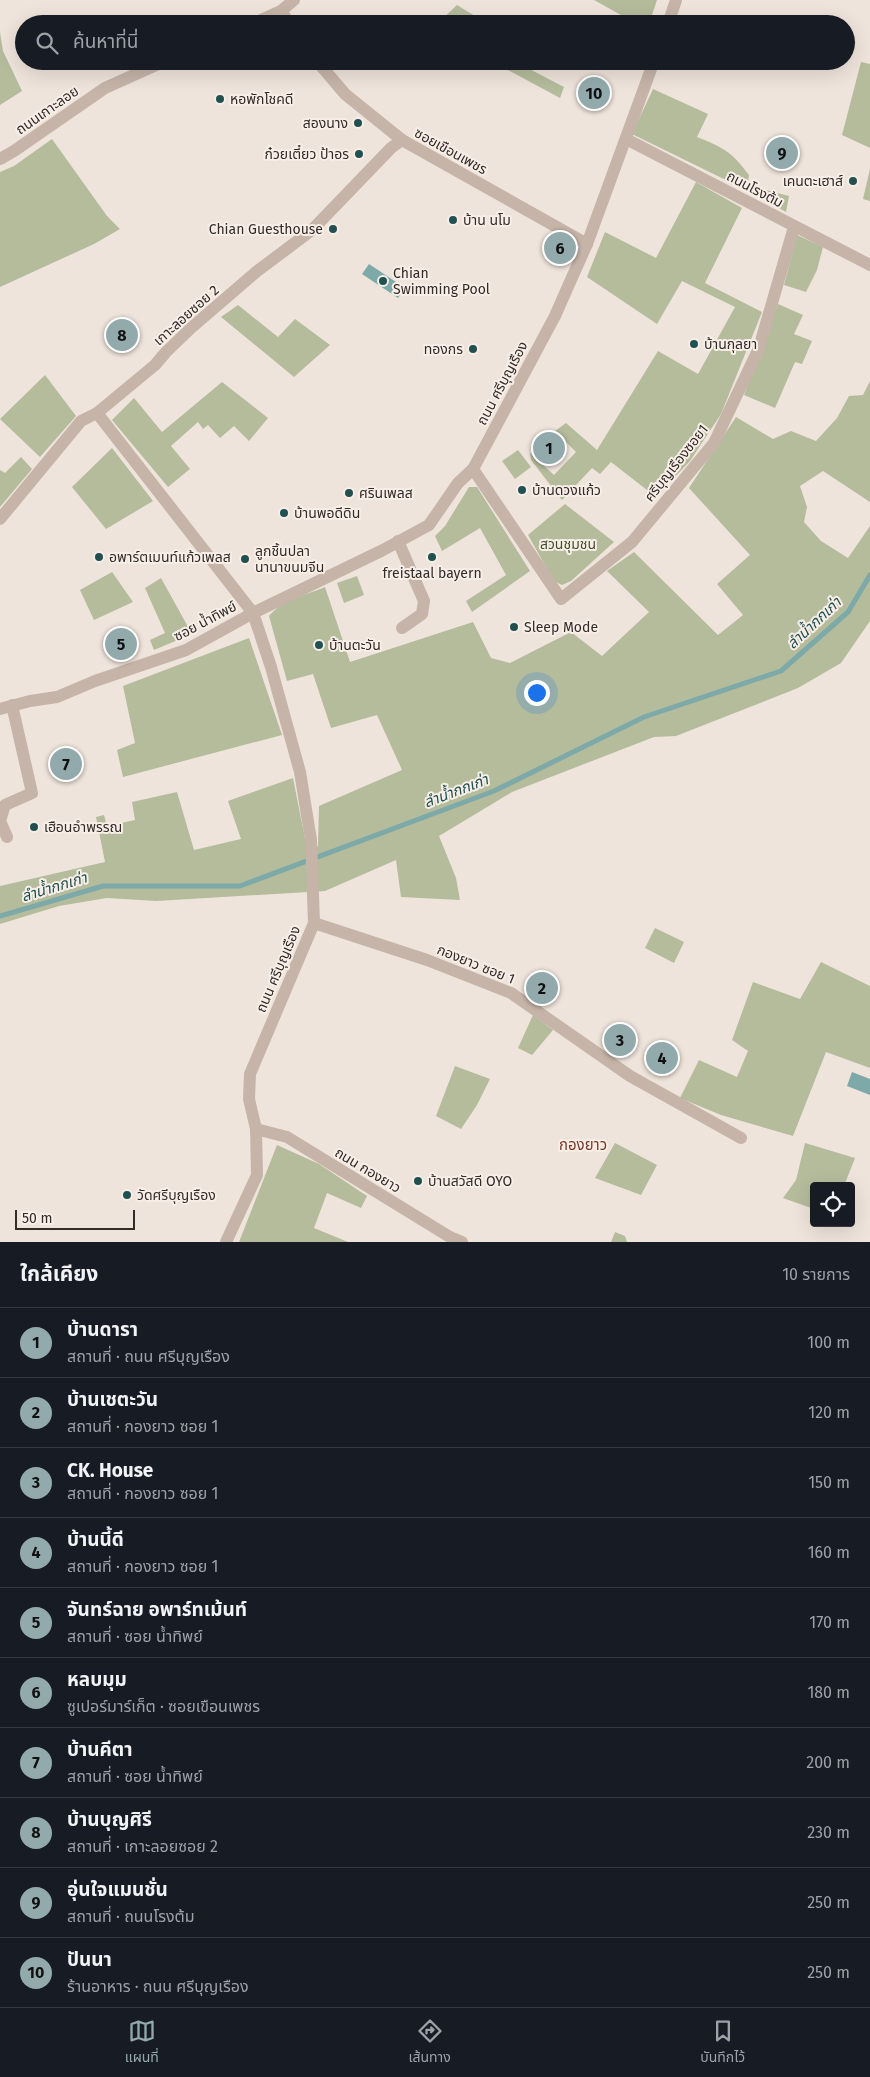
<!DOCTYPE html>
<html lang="th">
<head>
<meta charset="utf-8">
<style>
  :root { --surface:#171b24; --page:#20242c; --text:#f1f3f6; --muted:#9ea1a6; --line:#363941; --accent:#93aaac }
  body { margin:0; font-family:"Fira Sans","Noto Sans Thai",sans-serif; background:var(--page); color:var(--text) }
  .controls { position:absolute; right:15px; bottom:15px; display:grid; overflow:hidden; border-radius:5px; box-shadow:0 5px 20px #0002 }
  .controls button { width:45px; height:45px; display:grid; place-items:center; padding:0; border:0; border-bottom:1px solid var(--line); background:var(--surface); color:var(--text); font:25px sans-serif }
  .scale { position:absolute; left:15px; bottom:12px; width:120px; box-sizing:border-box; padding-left:5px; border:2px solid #332b27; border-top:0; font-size:14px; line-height:18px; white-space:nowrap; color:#332b27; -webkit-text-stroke:4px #f7efe7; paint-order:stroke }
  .you { position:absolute; left:536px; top:692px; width:18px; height:18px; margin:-12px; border:4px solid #fff; border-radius:50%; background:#1a73e8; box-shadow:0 0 0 8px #1a73e833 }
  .badge { display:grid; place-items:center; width:32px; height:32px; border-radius:50%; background:var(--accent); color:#111; font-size:16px; font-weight:700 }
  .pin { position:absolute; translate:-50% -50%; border:2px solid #fff; box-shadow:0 1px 5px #0006 }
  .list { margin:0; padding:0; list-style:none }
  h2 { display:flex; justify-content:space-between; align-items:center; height:65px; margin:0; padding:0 20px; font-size:21px }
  h2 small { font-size:16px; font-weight:400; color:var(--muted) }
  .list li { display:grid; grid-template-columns:32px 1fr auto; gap:15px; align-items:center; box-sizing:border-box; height:70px; padding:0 20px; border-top:1px solid var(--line) }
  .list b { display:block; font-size:19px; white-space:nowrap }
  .list p { margin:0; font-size:16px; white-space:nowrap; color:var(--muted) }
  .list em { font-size:16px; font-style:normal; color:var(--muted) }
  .icon { flex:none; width:28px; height:28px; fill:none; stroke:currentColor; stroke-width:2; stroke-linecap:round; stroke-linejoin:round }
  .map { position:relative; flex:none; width:870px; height:1242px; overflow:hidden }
  .search { position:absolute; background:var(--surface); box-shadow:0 5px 20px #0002; left:15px; right:15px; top:15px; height:55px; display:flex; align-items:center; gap:12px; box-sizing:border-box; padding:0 18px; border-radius:28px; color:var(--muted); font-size:19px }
  .sheet { height:765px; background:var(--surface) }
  nav { display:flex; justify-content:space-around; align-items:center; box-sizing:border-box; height:70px; border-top:1px solid var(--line); background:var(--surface); font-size:14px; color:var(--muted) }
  nav a { display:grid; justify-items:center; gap:2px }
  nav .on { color:var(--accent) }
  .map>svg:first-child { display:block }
</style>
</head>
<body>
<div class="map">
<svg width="870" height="1242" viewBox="0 0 870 1242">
  <rect width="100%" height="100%" fill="#efe4db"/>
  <g fill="#b4bc9c">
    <path d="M594 0H657L649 24H637Z"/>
    <path d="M457 5 488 24H437Z"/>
    <path d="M0 32 3 51 22 91 0 105Z"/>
    <path d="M491 61H514L564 87 560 98Z"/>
    <path d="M861 62 870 64V148L842 135Z"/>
    <path d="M653 89 708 114 697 137C724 148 732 152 749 175L747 188 738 186 632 134Z"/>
    <path d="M52 139 107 216 120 229 94 244 0 287V172L14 166Z"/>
    <path d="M870 169V201L863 199Z"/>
    <path d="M696 182 742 208 705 283 762 312 721 414 690 461 656 497 611 462 600 474 592 468 562 500 531 460 530 453 554 475 576 452 555 431 566 423 597 450 658 351 698 374 735 307 682 281 657 324 587 277 605 232 656 258Z"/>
    <path d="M754 187 789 196 786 212 752 193Z"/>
    <path d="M797 235 823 247 817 270 806 292 784 285Z"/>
    <path d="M778 304 803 315 794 334 812 341 802 364 795 362 775 408 744 395Z"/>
    <path d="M238 305 278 337 295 319 330 345 294 377 221 317Z"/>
    <path d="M45 375 76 416 40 457 0 419Z"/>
    <path d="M870 381V502L823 471 800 486 807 507 804 522 821 541 848 558 870 526V621L841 663 798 688 676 736 654 737 512 792 439 836 456 878 460 900 401 897 396 860 325 891 156 901 107 898 59 906 0 924V886L105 862 96 817 104 815 107 826 135 820 132 802 177 792 194 850 241 839 228 801 293 778 307 849 318 846 319 806 402 770 377 715 331 728 313 674 287 681 269 616C282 600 306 595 325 587L350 662 473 622 491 658 510 663 571 632 602 656 649 612 607 571 634 552 718 635 743 615 717 584 750 555 689 488 736 417 773 439 791 431 816 441 837 418 849 396 863 395Z"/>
    <path d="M222 382 268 418 249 441 234 426 220 438 208 425 203 429 198 422 171 446 190 469 168 487 112 420 134 398 162 432Z"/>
    <path d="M112 448 153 501 106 529 72 487Z"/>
    <path d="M518 450 531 467 515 479 502 461Z"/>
    <path d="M21 457 32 469 0 507V470L5 473Z"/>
    <path d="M469 487H477L530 571 472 612 466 601 506 575 480 528 442 551 435 536 445 526Z"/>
    <path d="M565 504 614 542 571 581 562 585 554 581 528 535Z"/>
    <path d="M112 572 133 602 94 620 80 590Z"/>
    <path d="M357 576 364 595 344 603 337 583Z"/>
    <path d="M161 578 192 634 154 650 150 640 165 633 145 588Z"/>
    <path d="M249 638 282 735 123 777 117 750 135 743 123 686Z"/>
    <path d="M655 928 684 942 674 963 645 948Z"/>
    <path d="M821 962 870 986V1068L826 1052 793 1136 721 1115 680 1098 699 1060 737 1077 748 1051 732 1040 753 982 800 999Z"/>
    <path d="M533 1015 553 1030 532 1055 518 1048Z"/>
    <path d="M455 1066 490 1079 477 1105 461 1129 436 1116Z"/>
    <path d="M615 1143 657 1165 641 1195 595 1178Z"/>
    <path d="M805 1143 855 1158 844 1186H814V1209L783 1198 796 1180Z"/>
    <path d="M277 1145 319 1164 367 1196 361 1208 327 1193 314 1228 348 1242H239Z"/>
    <path d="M615 1232 625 1236 627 1242H611Z"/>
  </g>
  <g fill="#7da9a8">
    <path d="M369 264 405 288 398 298 362 274Z"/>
    <path d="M852 1072 870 1079V1095L847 1086Z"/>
  </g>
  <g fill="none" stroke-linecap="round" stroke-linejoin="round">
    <path stroke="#7da9a8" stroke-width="5" d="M0 916 103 886H240L494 791 644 717 781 671 848 612 870 575"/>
    <g stroke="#c6b4a8" stroke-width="12">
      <path d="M281 11 290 24"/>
      <path d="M252 24 281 11 294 0"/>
      <path d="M668 24 676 0"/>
      <path d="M317 61 345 94 402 140 587 244"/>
      <path d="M626 139 870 265"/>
      <path d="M0 159 14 151 105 88 165 61"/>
      <path d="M97 413 253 613 271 667 300 772 311 840 314 923 250 1074 249 1099 256 1129 257 1175 226 1242"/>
      <path d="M473 469 561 599 632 542 714 443 759 348 794 227"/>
      <path d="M0 519 81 421 97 413 155 365 166 352 191 328 256 272 312 230 391 148 402 140"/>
      <path d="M398 541 424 601 422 614 402 628"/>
      <path d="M0 709 30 701 57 697 95 681 186 650 253 613 383 550 429 525 458 483 473 469 555 316 570 282 587 244 654 61"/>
      <path d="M7 837 0 821 5 805 32 793 12 705"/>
      <path d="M314 923 427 960 511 993 630 1076 741 1138"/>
      <path d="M256 1129 287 1137 450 1237 462 1242"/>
    </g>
  </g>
  <g fill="#215051" stroke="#f7efe7" stroke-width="2">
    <circle cx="220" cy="99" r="5"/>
    <circle cx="358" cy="123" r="5"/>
    <circle cx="359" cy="154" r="5"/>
    <circle cx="853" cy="181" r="5"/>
    <circle cx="453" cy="220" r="5"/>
    <circle cx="333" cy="229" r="5"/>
    <circle cx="383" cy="281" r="5"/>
    <circle cx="694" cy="344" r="5"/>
    <circle cx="473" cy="349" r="5"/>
    <circle cx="522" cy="490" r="5"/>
    <circle cx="349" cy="493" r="5"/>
    <circle cx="284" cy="513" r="5"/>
    <circle cx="99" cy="557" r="5"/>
    <circle cx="432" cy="557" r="5"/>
    <circle cx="245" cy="559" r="5"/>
    <circle cx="514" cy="627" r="5"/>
    <circle cx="319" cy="645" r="5"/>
    <circle cx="34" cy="827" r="5"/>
    <circle cx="418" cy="1181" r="5"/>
    <circle cx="127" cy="1195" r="5"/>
  </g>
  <g text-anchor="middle" stroke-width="4" stroke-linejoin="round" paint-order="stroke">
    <g font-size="14" fill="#332b27" stroke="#f7efe7" text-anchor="start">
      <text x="230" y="104">หอพักโชคดี</text>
      <text x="348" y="128" text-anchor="end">สองนาง</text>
      <text x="349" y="159" text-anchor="end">ก๋วยเตี๋ยว ป้าอร</text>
      <text x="843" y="186" text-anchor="end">เคนตะเฮาส์</text>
      <text x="463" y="225">บ้าน นโม</text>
      <text x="323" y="234" text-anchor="end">Chian Guesthouse</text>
      <text x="393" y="278">Chian<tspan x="393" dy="16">Swimming Pool</tspan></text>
      <text x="704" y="349">บ้านกุลยา</text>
      <text x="463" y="354" text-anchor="end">ทองกร</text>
      <text x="532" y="495">บ้านดวงแก้ว</text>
      <text x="359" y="498">ศรินเพลส</text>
      <text x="294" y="518">บ้านพอดีดิน</text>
      <text x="255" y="556">ลูกชิ้นปลา<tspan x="255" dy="16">นานาขนมจีน</tspan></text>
      <text x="109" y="562">อพาร์ตเมนท์แก้วเพลส</text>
      <text x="432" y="578" text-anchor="middle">freistaal bayern</text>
      <text x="524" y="632">Sleep Mode</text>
      <text x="329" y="650">บ้านตะวัน</text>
      <text x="44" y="832">เฮือนอำพรรณ</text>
      <text x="428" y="1186">บ้านสวัสดี OYO</text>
      <text x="137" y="1200">วัดศรีบุญเรือง</text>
    </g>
    <g font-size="14" fill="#332b27" stroke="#f7efe7">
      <text transform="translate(47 110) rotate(-35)" y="5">ถนนเกาะลอย</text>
      <text transform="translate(451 151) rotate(29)" y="5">ซอยเขือนเพชร</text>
      <text transform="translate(755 189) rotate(28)" y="5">ถนนโรงต้ม</text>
      <text transform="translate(186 315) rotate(-42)" y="5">เกาะลอยซอย 2</text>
      <text transform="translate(502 383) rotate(-62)" y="5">ถนน ศรีบุญเรือง</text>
      <text transform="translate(676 463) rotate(-52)" y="5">ศรีบุญเรืองซอย1</text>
      <text transform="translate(205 621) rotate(-28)" y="5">ซอย น้ำทิพย์</text>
      <text transform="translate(476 964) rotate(22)" y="5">กองยาว ซอย 1</text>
      <text transform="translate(278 969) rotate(-67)" y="5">ถนน ศรีบุญเรือง</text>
      <text transform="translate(368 1170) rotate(31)" y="5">ถนน กองยาว</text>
    </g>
    <g font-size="14" fill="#454f2e" stroke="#f7efe7">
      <text x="568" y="549">สวนชุมชน</text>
    </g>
    <g font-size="15" font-style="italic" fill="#215051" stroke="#f7efe7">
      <text transform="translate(814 623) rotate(-43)" y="5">ลำน้ำกกเก่า</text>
      <text transform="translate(456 791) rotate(-21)" y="5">ลำน้ำกกเก่า</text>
      <text transform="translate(54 887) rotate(-17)" y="5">ลำน้ำกกเก่า</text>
    </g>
    <g font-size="15" fill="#7a3728" stroke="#f7efe7">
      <text x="583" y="1150">กองยาว</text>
    </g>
  </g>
</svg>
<div class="controls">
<button><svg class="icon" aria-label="locate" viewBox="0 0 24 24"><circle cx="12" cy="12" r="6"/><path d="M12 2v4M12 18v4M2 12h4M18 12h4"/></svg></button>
</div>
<div class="scale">50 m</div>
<div class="you"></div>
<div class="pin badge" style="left:549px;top:448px">1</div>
<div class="pin badge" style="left:542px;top:988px">2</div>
<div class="pin badge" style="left:620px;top:1040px">3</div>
<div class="pin badge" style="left:662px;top:1058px">4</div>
<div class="pin badge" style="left:121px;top:644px">5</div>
<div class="pin badge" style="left:560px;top:248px">6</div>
<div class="pin badge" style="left:66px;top:764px">7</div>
<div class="pin badge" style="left:122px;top:335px">8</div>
<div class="pin badge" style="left:782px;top:153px">9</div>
<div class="pin badge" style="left:594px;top:93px">10</div>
<div class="search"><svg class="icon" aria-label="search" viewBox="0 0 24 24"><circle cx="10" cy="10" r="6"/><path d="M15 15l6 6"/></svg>ค้นหาที่นี่</div>
</div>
<section class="sheet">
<h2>ใกล้เคียง<small>10 รายการ</small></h2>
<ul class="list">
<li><span class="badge">1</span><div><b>บ้านดารา</b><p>สถานที่ · ถนน ศรีบุญเรือง</p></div><em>100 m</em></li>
<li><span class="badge">2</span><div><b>บ้านเชตะวัน</b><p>สถานที่ · กองยาว ซอย 1</p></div><em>120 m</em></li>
<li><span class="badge">3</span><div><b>CK. House</b><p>สถานที่ · กองยาว ซอย 1</p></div><em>150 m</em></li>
<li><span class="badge">4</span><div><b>บ้านนี้ดี</b><p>สถานที่ · กองยาว ซอย 1</p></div><em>160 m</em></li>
<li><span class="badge">5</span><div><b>จันทร์ฉาย อพาร์ทเม้นท์</b><p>สถานที่ · ซอย น้ำทิพย์</p></div><em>170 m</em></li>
<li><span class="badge">6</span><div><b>หลบมุม</b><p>ซูเปอร์มาร์เก็ต · ซอยเขือนเพชร</p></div><em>180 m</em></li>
<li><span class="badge">7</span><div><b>บ้านคีตา</b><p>สถานที่ · ซอย น้ำทิพย์</p></div><em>200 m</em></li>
<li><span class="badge">8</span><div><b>บ้านบุญศิรี</b><p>สถานที่ · เกาะลอยซอย 2</p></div><em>230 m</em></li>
<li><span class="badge">9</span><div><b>อุ่นใจแมนชั่น</b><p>สถานที่ · ถนนโรงต้ม</p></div><em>250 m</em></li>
<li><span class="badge">10</span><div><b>ปันนา</b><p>ร้านอาหาร · ถนน ศรีบุญเรือง</p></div><em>250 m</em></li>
</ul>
</section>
<nav>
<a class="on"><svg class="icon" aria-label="map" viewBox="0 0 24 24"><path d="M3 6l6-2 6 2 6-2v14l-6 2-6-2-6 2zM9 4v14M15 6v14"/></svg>แผนที่</a>
<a><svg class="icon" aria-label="directions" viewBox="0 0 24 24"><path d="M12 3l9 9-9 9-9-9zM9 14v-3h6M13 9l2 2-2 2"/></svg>เส้นทาง</a>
<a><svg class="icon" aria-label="saved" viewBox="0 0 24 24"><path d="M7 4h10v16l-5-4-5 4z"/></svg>บันทึกไว้</a>
</nav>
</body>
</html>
